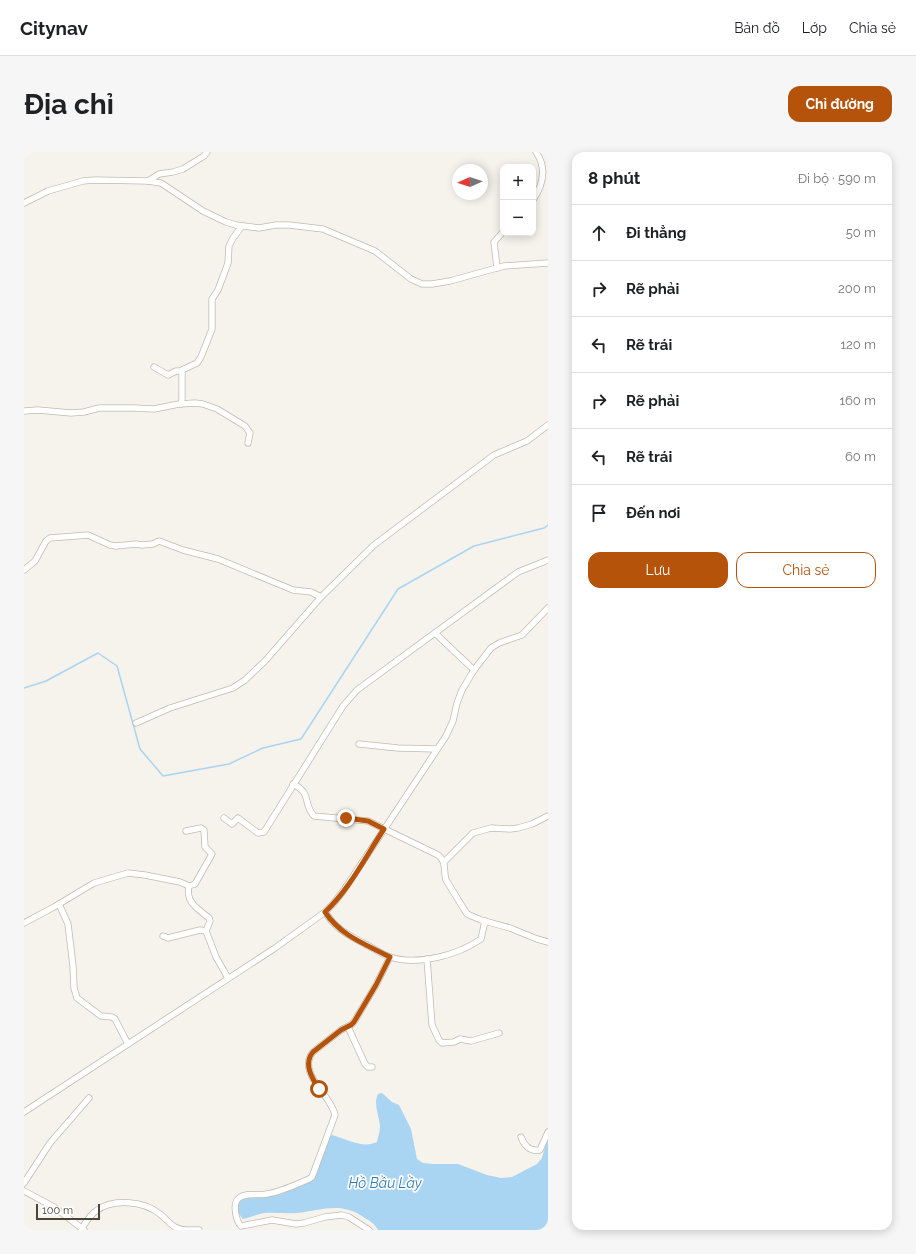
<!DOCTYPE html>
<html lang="vi">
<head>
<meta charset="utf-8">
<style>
  :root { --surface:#fff; --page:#f6f6f6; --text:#202124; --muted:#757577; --line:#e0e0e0; --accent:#b45309 }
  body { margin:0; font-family:Raleway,sans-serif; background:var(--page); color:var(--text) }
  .controls { position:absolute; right:12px; top:12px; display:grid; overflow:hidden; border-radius:8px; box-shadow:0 2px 10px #0003 }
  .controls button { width:36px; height:36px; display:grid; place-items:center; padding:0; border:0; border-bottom:1px solid var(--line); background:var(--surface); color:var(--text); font:20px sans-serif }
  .compass { position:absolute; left:428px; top:12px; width:36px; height:36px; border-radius:50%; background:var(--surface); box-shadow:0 2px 10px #0003; rotate:267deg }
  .scale { position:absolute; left:12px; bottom:10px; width:64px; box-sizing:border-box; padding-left:4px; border:2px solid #4b4439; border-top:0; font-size:11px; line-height:14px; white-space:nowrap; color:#4b4439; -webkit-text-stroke:3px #fff; paint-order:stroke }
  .stop { position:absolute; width:12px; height:12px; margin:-9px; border:3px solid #b45309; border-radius:50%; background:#fff }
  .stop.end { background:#b45309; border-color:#fff; box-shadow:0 1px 4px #0008 }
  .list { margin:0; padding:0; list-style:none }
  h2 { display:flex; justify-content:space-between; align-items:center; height:52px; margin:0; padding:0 16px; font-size:17px }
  h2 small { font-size:13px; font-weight:400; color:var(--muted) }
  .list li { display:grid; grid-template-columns:26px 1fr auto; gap:12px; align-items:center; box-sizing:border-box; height:56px; padding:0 16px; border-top:1px solid var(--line) }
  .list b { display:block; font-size:15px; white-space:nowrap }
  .list em { font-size:13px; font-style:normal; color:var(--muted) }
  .actions { display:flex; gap:8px; padding:12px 16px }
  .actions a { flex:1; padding:9px 0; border:1px solid var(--accent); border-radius:12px; text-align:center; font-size:14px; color:var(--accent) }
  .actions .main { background:var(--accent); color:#fff }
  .icon { flex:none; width:22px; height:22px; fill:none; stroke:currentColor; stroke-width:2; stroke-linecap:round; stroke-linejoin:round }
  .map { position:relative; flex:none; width:524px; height:1078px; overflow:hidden; border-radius:12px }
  header { display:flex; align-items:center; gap:24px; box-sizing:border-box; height:56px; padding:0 20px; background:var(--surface); border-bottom:1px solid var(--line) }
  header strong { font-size:19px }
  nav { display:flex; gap:22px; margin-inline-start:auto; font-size:14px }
  .intro { display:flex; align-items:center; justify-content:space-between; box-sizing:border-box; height:96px; padding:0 24px }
  h1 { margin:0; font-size:28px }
  .button { padding:10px 18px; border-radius:12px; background:var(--accent); color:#fff; font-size:14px; font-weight:700 }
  main { display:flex; gap:24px; padding:0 24px }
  aside { flex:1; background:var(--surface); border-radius:12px; box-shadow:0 2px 10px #0003 }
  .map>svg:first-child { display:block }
</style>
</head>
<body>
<header>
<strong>Citynav</strong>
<nav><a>Bản đồ</a><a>Lớp</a><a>Chia sẻ</a></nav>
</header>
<div class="intro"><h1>Địa chỉ</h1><a class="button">Chỉ đường</a></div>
<main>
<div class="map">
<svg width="524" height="1078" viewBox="0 0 524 1078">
  <rect width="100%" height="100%" fill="#f6f3ec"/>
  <path fill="#a9d4f2" d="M358 941 368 950 375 953 387 977 393 1007 399 1011 410 1012H434L463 1023 477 1026 488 1025 513 1012 518 1006 524 984V1078H354C351 1072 346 1069 341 1066 318 1049 298 1058 273 1061 262 1062 251 1060 240 1061 233 1062 226 1066 219 1067L215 1062 213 1052C222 1040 229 1047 241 1045 255 1042 272 1033 286 1028L304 987 308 983C322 987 339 997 353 990 354 985 356 980 356 974 355 963 349 952 354 942Z"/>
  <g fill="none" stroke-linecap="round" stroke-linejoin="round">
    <path stroke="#a9d4f2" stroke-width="1.5" d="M0 536 22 529 74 501 93 514 116 597 139 624 205 612 239 596 277 587 374 437 450 394 520 376 524 373"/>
    <g stroke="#c2bbae" stroke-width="7">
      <g id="minor">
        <path d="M124 29 135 22 149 20 159 17 180 4 183 0"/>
        <path d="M509 48C519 33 523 16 512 0"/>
        <path d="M0 51 24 39 59 29 71 28 124 29 137 31 179 59 202 70 212 73 235 76 252 73H265L299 77 351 99 387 127 398 132H408L426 129 480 114 524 111"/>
        <path d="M473 116 470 90 479 80"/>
        <path d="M130 215 144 223 152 219H158"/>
        <path d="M157 252 158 247V218L173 211 177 205 188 177V147L194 138 204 111 205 94 209 86 218 74"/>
        <path d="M0 259 14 258 47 261 60 260 75 256H110L130 257 155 252 171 251 179 252 193 257 221 274 226 281 224 291"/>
        <path d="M0 418 11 409 22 389 26 386 64 383 86 393 92 394 112 392 118 393 129 392 135 389 159 398 194 407 269 438 287 440 297 445"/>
        <path d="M411 481 450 518"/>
        <path d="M112 571 146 556 209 536 221 528 241 509 297 445 350 393 470 303 503 289 524 273"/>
        <path d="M335 592 374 596 413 597"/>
        <path d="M269 632C289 642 278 651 290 664L344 669 414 703C423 710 419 718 422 728L443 762 457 768 486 776 513 787 524 790"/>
        <path d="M200 666 208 672 214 666 234 681 240 680 319 554 333 538 494 420 524 408"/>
        <path d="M162 679 177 676 180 678 181 695 188 702 171 732 165 734C161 750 174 757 185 766L186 769 182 779 192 805 204 826"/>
        <path d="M420 710 449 681 467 676 486 677 494 676 508 672 524 664"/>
        <path d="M35 752 44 772 49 814 50 836 53 846 77 864 88 865 91 867 104 892"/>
        <path d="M301 760C312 777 324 783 341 792 349 796 357 802 366 805 394 814 434 803 457 787L461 769"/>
        <path d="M0 771 30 755 70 731 104 721 121 723 156 730 165 734"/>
        <path d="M139 784 144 786 176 778 182 779"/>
        <path d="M403 807 408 873 415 888 418 891 430 890 436 887 447 889 475 881"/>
        <path d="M324 875 341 912 344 915H348"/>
        <path d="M0 960 251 796 301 760 310 751 320 738 422 584 429 569 433 551 438 538 450 518 467 496 475 491 498 483 524 456"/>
        <path d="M497 985C500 993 506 1000 516 998L524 980"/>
        <path d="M0 1031 26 991 65 946"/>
        <path d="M0 1039 30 1055 60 1078"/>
        <path d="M58 1076C62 1070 66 1063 72 1059 89 1046 120 1049 136 1062 146 1070 148 1077 162 1078"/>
        <path d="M164 1078H175"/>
        <path d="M345 1078 325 1065 318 1063 301 1065 280 1071 272 1072 248 1068 217 1074C212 1069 208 1051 215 1046 223 1040 234 1044 243 1042 257 1040 271 1033 285 1027L288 1025 311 963C308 944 272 921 289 900L317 878 327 873 330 870 352 833 366 805"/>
      </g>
    </g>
    <use href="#minor" stroke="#fff" stroke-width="5.5"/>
  </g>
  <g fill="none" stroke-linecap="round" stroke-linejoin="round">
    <path stroke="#b45309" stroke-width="5" d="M295 937C288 926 279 912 289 900L317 878 327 873 330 870 352 833 366 805C341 792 317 784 301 760 325 738 342 704 360 677L344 669 322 666"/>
  </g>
  <g text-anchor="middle" stroke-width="3.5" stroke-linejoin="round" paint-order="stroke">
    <g font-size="14" font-style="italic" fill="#2e7ab2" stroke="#fff">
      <text x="361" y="1036">Hồ Bầu Lầy</text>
    </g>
  </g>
</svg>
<div class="controls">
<button>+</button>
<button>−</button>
</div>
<svg class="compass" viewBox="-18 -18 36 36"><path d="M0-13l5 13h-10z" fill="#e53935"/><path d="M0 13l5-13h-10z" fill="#757577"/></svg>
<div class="scale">100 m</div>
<div class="stop" style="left:295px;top:937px"></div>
<div class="stop end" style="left:322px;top:666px"></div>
</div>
<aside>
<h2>8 phút<small>Đi bộ · 590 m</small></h2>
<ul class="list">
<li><svg class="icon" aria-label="ahead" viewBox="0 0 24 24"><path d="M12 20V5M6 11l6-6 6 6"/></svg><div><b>Đi thẳng</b></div><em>50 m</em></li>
<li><svg class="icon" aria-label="right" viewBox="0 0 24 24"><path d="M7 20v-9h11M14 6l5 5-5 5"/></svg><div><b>Rẽ phải</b></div><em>200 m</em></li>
<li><svg class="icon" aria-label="left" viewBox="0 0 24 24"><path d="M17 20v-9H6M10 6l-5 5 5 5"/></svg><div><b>Rẽ trái</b></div><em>120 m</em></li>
<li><svg class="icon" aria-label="right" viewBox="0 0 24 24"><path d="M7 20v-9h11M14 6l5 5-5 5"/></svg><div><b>Rẽ phải</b></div><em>160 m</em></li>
<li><svg class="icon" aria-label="left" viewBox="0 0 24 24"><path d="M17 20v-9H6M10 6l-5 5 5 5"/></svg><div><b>Rẽ trái</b></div><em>60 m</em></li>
<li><svg class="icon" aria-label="arrive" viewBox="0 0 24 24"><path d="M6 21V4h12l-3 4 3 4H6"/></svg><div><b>Đến nơi</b></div></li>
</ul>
<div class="actions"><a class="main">Lưu</a><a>Chia sẻ</a></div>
</aside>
</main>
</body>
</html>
